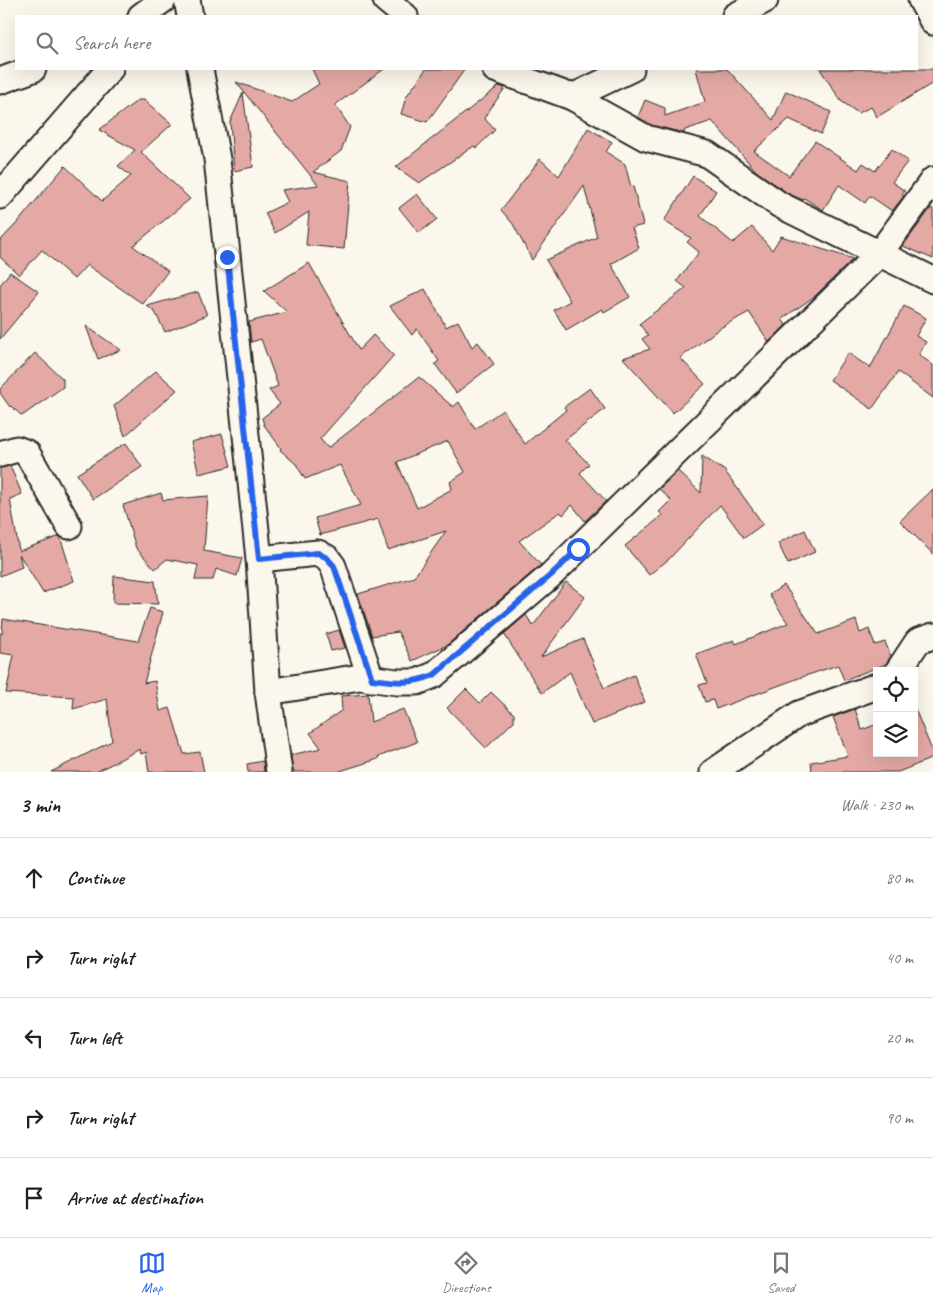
<!DOCTYPE html>
<html lang="en">
<head>
<meta charset="utf-8">
<style>
  :root { --surface:#fff; --page:#f2f2f2; --text:#222; --muted:#767676; --line:#e0e0e0; --accent:#2563eb }
  body { margin:0; font-family:Caveat,sans-serif; background:var(--page); color:var(--text) }
  .controls { position:absolute; right:15px; bottom:15px; display:grid; overflow:hidden; border-radius:0px; box-shadow:0 5px 20px #0002 }
  .controls button { width:45px; height:45px; display:grid; place-items:center; padding:0; border:0; border-bottom:1px solid var(--line); background:var(--surface); color:var(--text); font:25px sans-serif }
  .stop { position:absolute; width:15px; height:15px; margin:-11px; border:4px solid #2563eb; border-radius:50%; background:#fff }
  .stop.end { background:#2563eb; border-color:#fff; box-shadow:0 1px 5px #0008 }
  .list { margin:0; padding:0; list-style:none }
  h2 { display:flex; justify-content:space-between; align-items:center; height:65px; margin:0; padding:0 20px; font-size:21px }
  h2 small { font-size:16px; font-weight:400; color:var(--muted) }
  .list li { display:grid; grid-template-columns:32px 1fr auto; gap:15px; align-items:center; box-sizing:border-box; height:80px; padding:0 20px; border-top:1px solid var(--line) }
  .list b { display:block; font-size:19px; white-space:nowrap }
  .list em { font-size:16px; font-style:normal; color:var(--muted) }
  .icon { flex:none; width:28px; height:28px; fill:none; stroke:currentColor; stroke-width:2; stroke-linecap:round; stroke-linejoin:round }
  .map { position:relative; flex:none; width:933px; height:772px; overflow:hidden }
  .search { position:absolute; background:var(--surface); box-shadow:0 5px 20px #0002; left:15px; right:15px; top:15px; height:55px; display:flex; align-items:center; gap:12px; box-sizing:border-box; padding:0 18px; border-radius:0px; color:var(--muted); font-size:19px }
  .sheet { height:465px; background:var(--surface) }
  nav { display:flex; justify-content:space-around; align-items:center; box-sizing:border-box; height:70px; border-top:1px solid var(--line); background:var(--surface); font-size:14px; color:var(--muted) }
  nav a { display:grid; justify-items:center; gap:2px }
  nav .on { color:var(--accent) }
  .map>svg:first-child { display:block }
</style>
</head>
<body>
<div class="map">
<svg width="933" height="772" viewBox="0 0 933 772">
  <rect width="100%" height="100%" fill="#fbf7ec"/>
  <filter id="ink" filterUnits="userSpaceOnUse"><feTurbulence type="fractalNoise" baseFrequency=".02" numOctaves="2"/><feDisplacementMap in="SourceGraphic" scale="10" xChannelSelector="R" yChannelSelector="G"/><feConvolveMatrix kernelMatrix="1 2 1 2 8 2 1 2 1" color-interpolation-filters="sRGB"/></filter>
  <g filter="url(#ink)">
    <g fill="#e4a9a4" stroke="#2b2b2b" fill-rule="evenodd">
      <path d="M312 69H384L335 105 350 127 341 151 313 172 350 181 344 249 306 245 309 212 275 233 265 213 288 202 282 190 318 185 236 82 292 102 319 84Z"/>
      <path d="M426 69H465L427 122 401 114 406 97Z"/>
      <path d="M696 69H727L773 120 786 91 831 112 821 134 789 119 754 151 789 176 815 141 858 170 863 163 875 171 892 149 908 161 892 182 905 191 902 195 904 196 892 211 870 196 865 203 839 185 823 210 804 198 803 200 787 193 756 171 712 121 685 130 684 133 651 125 638 117 645 100 665 108V116L705 102Z"/>
      <path d="M820 69H933V83L877 117 871 107 858 113 841 101Z"/>
      <path d="M499 86 505 88 484 118 495 130 476 148 474 146 419 183 396 167Z"/>
      <path d="M243 93 253 167 234 171 230 122Z"/>
      <path d="M138 100H144L172 124 141 152 190 199 133 246 168 271 143 304 87 265 74 279 42 250 19 275 0 257V241L18 222 65 166 102 201 131 176 118 166 135 150 99 130Z"/>
      <path d="M588 128 612 142 606 152 625 164 631 187 633 186 643 225 632 228 639 248 611 264 630 297 604 312 602 309 566 330 554 310 570 301 546 260 597 237 584 186 532 260 513 224 501 210 540 159 559 176Z"/>
      <path d="M693 176 716 191 700 216 733 243 752 227 772 250 781 236 853 259 815 296 782 319 786 325 769 342 749 312 720 328 680 358 705 384 673 413 623 358 650 349 642 339 648 335 639 324 686 288 677 281 699 252 687 242 691 238 664 221Z"/>
      <path d="M417 194 437 219 419 233 399 208Z"/>
      <path d="M931 208 933 209V259L903 246Z"/>
      <path d="M309 263 359 350 373 335 394 355 320 439 328 448 419 377 453 407 459 402 475 429 503 410 525 444 566 410 564 407 590 388 605 409 565 440 589 464 580 473 606 501 585 521 572 505 563 515 560 512 519 541 541 565 447 645 412 661 398 632 372 636 358 594 414 577 446 531 388 550 378 519 320 535 315 518 361 505 340 465 305 479 296 464 280 450 281 448 264 425 262 418 280 404 269 390 278 386 261 339 251 342 249 322 287 312 264 291ZM448 441 465 472 450 482 452 489 417 508 397 462Z"/>
      <path d="M10 272 39 292 0 339V285Z"/>
      <path d="M425 289 446 327 458 321 472 347 478 342 494 364 456 393 435 364 439 361 417 329 412 335 390 306Z"/>
      <path d="M198 292 207 315 165 332 155 312 147 306Z"/>
      <path d="M904 306 926 318 916 336 926 342 919 355 933 365V398L898 372 872 409 830 380 848 353 870 368Z"/>
      <path d="M86 326 121 350 98 359Z"/>
      <path d="M35 353 63 379V387L22 416 11 406 10 407 0 393V389Z"/>
      <path d="M156 371 177 390 125 436 114 406Z"/>
      <path d="M222 434 231 466 199 474 191 442Z"/>
      <path d="M126 443 142 467 93 499 77 474Z"/>
      <path d="M702 456 725 471 763 524 744 538 720 505 669 559 649 575 625 546 663 515 659 512 671 500 659 489 678 471 701 493Z"/>
      <path d="M10 466 22 494 10 499 19 551 60 536 74 581 43 593 19 554 22 567 0 576V468Z"/>
      <path d="M933 489V554L900 521Z"/>
      <path d="M161 493 163 500 208 496 204 551 242 558 237 576 216 569 213 580H195L198 565 167 559 155 569 136 548 123 505Z"/>
      <path d="M805 530 815 552 788 564 778 543Z"/>
      <path d="M114 576 155 581 158 604 113 603Z"/>
      <path d="M566 582 585 597 541 657 583 639 604 688 634 675 645 702 592 724 570 672 542 693 504 634 526 615 533 626Z"/>
      <path d="M784 585 818 634 856 620 860 633 869 629 875 645 885 642 891 656 886 664 844 680 838 665 799 678 716 709 713 700 705 702 699 685 707 683 696 654 734 640 736 644 788 623 769 595Z"/>
      <path d="M150 608 163 612 144 683 155 681 160 711 170 708 184 754 200 752 204 772H149L146 752 141 754 140 749 96 772H51L112 741 107 699 73 709 74 697 6 693 14 655 0 653V633L2 634 3 619 138 641Z"/>
      <path d="M339 630 345 648 331 651 326 634Z"/>
      <path d="M466 689 480 703 491 692 514 714V721L486 748 447 708Z"/>
      <path d="M368 694 371 722 403 709 417 742 378 757V759L337 772H293L291 755 321 748 310 733 342 710 341 696Z"/>
      <path d="M855 709 862 730 877 724V753H914L915 709 933 753V758L898 772H812L811 762 848 756 833 717Z"/>
      <path d="M263 761 264 772H248L247 764Z"/>
    </g>
    <g fill="none" stroke-linecap="round" stroke-linejoin="round">
      <g stroke="#2b2b2b" stroke-width="29">
        <g id="minor">
          <path d="M187 0 190 16"/>
          <path d="M386 0 405 16"/>
          <path d="M921 0 933 22"/>
          <path d="M141 16 163 0"/>
          <path d="M735 16 765 0"/>
          <path d="M200 69 217 159 259 559 268 692 279 772"/>
          <path d="M495 69 572 97 646 138 707 154 780 205 933 280"/>
          <path d="M0 81 33 69"/>
          <path d="M572 97 631 69"/>
          <path d="M0 196 110 69"/>
          <path d="M0 454 17 449 27 453 69 526"/>
          <path d="M259 559 318 553 327 558 333 566 371 679"/>
          <path d="M898 671 918 641 933 636"/>
          <path d="M268 692 360 677 397 682H417L434 675 551 575 879 254 933 180"/>
          <path d="M713 772 799 714 877 686"/>
        </g>
      </g>
      <use href="#minor" stroke="#fbf7ec" stroke-width="25"/>
    </g>
  </g>
  <g fill="none" stroke-linecap="round" stroke-linejoin="round" filter="url(#ink)">
    <path stroke="#2563eb" stroke-width="6" d="M227 257 259 559 318 553 327 558 334 566 372 679C397 682 409 685 434 675L551 575 578 549"/>
  </g>
</svg>
<div class="controls">
<button><svg class="icon" aria-label="locate" viewBox="0 0 24 24"><circle cx="12" cy="12" r="6"/><path d="M12 2v4M12 18v4M2 12h4M18 12h4"/></svg></button>
<button><svg class="icon" aria-label="layers" viewBox="0 0 24 24"><path d="M12 4l9 5-9 5-9-5zM3 14l9 5 9-5"/></svg></button>
</div>
<div class="stop" style="left:578px;top:549px"></div>
<div class="stop end" style="left:227px;top:257px"></div>
<div class="search"><svg class="icon" aria-label="search" viewBox="0 0 24 24"><circle cx="10" cy="10" r="6"/><path d="M15 15l6 6"/></svg>Search here</div>
</div>
<section class="sheet">
<h2>3 min<small>Walk · 230 m</small></h2>
<ul class="list">
<li><svg class="icon" aria-label="ahead" viewBox="0 0 24 24"><path d="M12 20V5M6 11l6-6 6 6"/></svg><div><b>Continue</b></div><em>80 m</em></li>
<li><svg class="icon" aria-label="right" viewBox="0 0 24 24"><path d="M7 20v-9h11M14 6l5 5-5 5"/></svg><div><b>Turn right</b></div><em>40 m</em></li>
<li><svg class="icon" aria-label="left" viewBox="0 0 24 24"><path d="M17 20v-9H6M10 6l-5 5 5 5"/></svg><div><b>Turn left</b></div><em>20 m</em></li>
<li><svg class="icon" aria-label="right" viewBox="0 0 24 24"><path d="M7 20v-9h11M14 6l5 5-5 5"/></svg><div><b>Turn right</b></div><em>90 m</em></li>
<li><svg class="icon" aria-label="arrive" viewBox="0 0 24 24"><path d="M6 21V4h12l-3 4 3 4H6"/></svg><div><b>Arrive at destination</b></div></li>
</ul>
</section>
<nav>
<a class="on"><svg class="icon" aria-label="map" viewBox="0 0 24 24"><path d="M3 6l6-2 6 2 6-2v14l-6 2-6-2-6 2zM9 4v14M15 6v14"/></svg>Map</a>
<a><svg class="icon" aria-label="directions" viewBox="0 0 24 24"><path d="M12 3l9 9-9 9-9-9zM9 14v-3h6M13 9l2 2-2 2"/></svg>Directions</a>
<a><svg class="icon" aria-label="saved" viewBox="0 0 24 24"><path d="M7 4h10v16l-5-4-5 4z"/></svg>Saved</a>
</nav>
</body>
</html>
